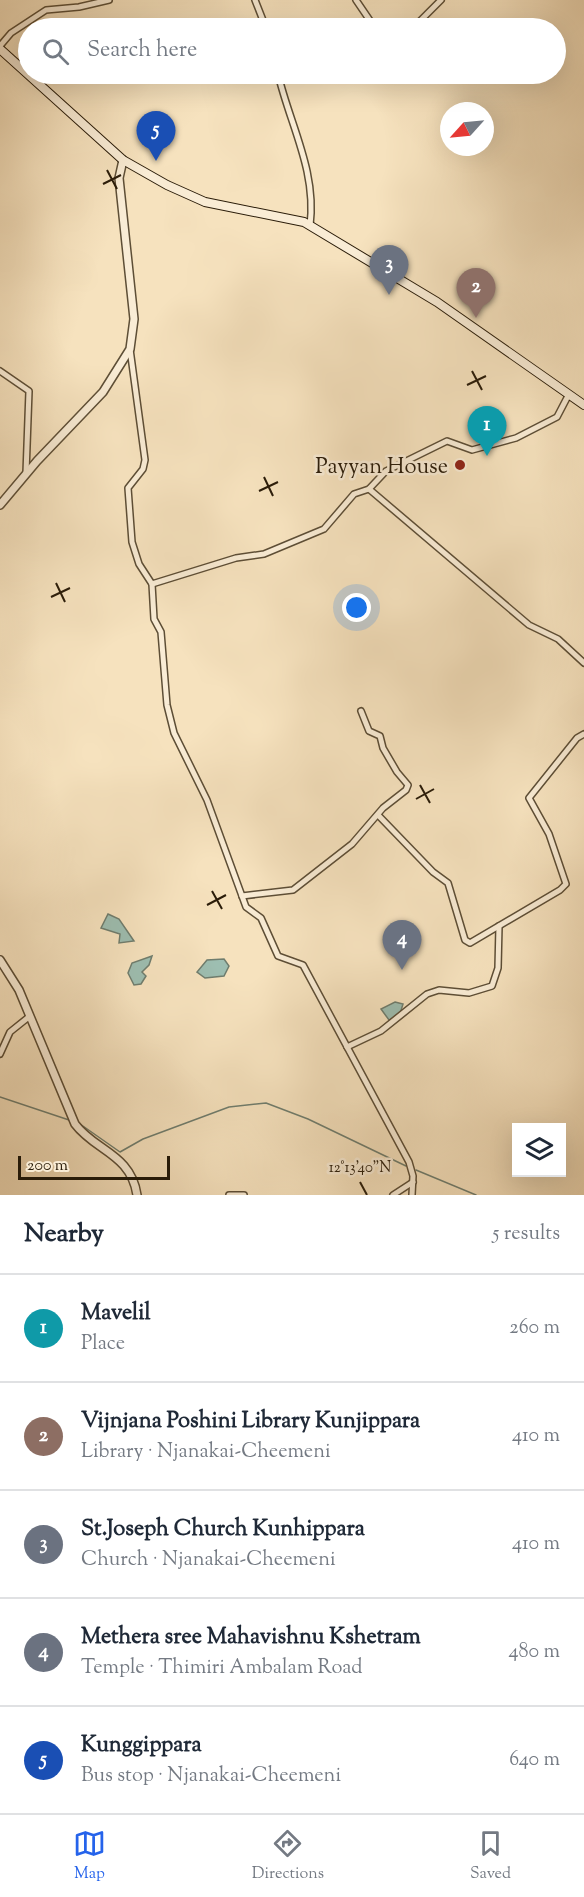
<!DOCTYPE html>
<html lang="en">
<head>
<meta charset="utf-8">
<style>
  :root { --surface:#fff; --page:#f2f2f3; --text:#1f2937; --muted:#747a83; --line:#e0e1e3; --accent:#2563eb }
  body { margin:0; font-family:"Sorts Mill Goudy",serif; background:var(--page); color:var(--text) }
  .controls { position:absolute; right:18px; bottom:18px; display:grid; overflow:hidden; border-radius:0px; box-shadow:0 6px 24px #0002 }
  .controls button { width:54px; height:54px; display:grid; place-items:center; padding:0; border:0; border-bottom:2px solid var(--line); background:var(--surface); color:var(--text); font:30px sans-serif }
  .compass { position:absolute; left:440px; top:102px; width:54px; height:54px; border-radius:50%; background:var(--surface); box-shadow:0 6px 24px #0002; rotate:243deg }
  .scale { position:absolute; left:18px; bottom:15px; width:152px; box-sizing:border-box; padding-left:6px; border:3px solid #2a1c09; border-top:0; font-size:16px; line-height:21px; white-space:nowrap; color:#2a1c09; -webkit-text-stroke:4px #f9ecd5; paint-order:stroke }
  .you { position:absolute; left:357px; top:608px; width:21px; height:21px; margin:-15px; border:4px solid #fff; border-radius:50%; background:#1a73e8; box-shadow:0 0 0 9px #1a73e833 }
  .badge { display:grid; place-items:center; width:39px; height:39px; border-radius:50%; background:var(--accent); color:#fff; font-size:20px; font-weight:700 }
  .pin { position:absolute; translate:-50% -50px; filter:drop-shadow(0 2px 3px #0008) }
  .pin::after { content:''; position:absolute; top:32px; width:21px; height:18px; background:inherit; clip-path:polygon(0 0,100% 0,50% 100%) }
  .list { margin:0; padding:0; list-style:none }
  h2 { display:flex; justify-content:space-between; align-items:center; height:78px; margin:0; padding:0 24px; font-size:26px }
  h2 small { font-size:20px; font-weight:400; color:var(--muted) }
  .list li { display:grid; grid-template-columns:39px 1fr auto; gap:18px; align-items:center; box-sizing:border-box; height:108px; padding:0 24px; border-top:2px solid var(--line) }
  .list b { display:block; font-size:22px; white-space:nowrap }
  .list p { margin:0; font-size:20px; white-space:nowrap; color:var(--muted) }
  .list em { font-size:20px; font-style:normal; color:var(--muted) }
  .icon { flex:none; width:33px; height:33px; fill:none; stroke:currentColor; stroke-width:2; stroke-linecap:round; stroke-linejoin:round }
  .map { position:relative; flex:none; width:584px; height:1195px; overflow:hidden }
  .search { position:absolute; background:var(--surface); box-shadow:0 6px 24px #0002; left:18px; right:18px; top:18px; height:66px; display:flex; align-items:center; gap:15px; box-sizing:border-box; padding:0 21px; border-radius:33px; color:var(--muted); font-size:22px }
  .sheet { height:618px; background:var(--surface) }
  nav { display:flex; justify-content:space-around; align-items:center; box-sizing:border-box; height:84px; border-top:2px solid var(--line); background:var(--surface); font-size:16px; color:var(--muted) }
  nav a { display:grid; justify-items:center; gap:3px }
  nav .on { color:var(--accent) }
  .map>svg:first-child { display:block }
</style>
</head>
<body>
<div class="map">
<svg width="584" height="1195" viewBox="0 0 584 1195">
  <rect width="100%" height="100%" fill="#f6e2be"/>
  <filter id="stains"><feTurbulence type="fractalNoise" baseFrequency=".00333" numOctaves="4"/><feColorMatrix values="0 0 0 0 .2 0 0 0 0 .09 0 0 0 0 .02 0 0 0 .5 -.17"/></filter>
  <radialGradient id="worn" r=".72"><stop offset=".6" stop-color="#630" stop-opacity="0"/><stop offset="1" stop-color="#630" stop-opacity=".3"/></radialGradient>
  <g fill="#9dbeb1" stroke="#6f7d6e" stroke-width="1.5">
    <path d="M108 914 119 919 134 941 119 943 120 934 101 928Z"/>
    <path d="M152 956 149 965 142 972 146 976 141 984 134 985 128 973 132 963Z"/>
    <path d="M224 959 229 966 224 976 205 978 197 972 207 960Z"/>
    <path d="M395 1002 403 1004 399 1017 389 1020 381 1009Z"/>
  </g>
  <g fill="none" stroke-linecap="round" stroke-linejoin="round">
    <g stroke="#6f7d6e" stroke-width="1.5">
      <path d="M0 1097 69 1120"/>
      <path d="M80 1124 120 1152 143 1139 229 1107 266 1103 308 1119 406 1166"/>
      <path d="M416 1170 476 1195"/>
    </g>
    <g stroke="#5d4e36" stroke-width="8">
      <g id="minor">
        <path d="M255 0 266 28"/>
        <path d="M356 0 375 28"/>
        <path d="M413 28 441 0"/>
        <path d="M0 46 11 33 46 10 79 7 109 0"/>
        <path d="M278 74C290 125 317 171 310 226"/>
        <path d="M130 349 145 460 143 469 128 488 132 542 139 564 152 584 154 619 161 632 167 705 174 733 207 800 246 907 261 918 278 956 303 965 409 1162 413 1176 412 1195"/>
        <path d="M0 371 29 391 26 473"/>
        <path d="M369 489 529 625 558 639 584 663"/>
        <path d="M152 584 236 558 264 554 324 529 354 494 369 489 386 471 447 441 472 450 516 438 557 417 569 394"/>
        <path d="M378 815 433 872 448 883 465 940 470 943 560 890 566 884 549 834 529 798 577 738 584 734"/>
        <path d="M242 896 293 890 352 844 383 808 406 790 408 785 397 772 383 748 380 736 369 731 361 711"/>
        <path d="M347 1047 381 1031 427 994 439 990 469 993 492 986 498 968 499 926"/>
        <path d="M0 1054 10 1032 30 1016"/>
        <path d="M229 1195H244"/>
        <path d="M393 1195 413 1182"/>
      </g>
    </g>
    <g stroke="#5d4e36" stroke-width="10">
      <g id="tertiary">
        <path d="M0 505 37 461 103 392 130 349 134 319 119 178 123 160"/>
        <path d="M0 960 19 990 75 1124C95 1151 131 1154 137 1195"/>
      </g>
    </g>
    <g stroke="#2a1c09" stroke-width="10">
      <path id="secondary" d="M0 49 123 160 167 185 205 202 304 222 437 302 584 405"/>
    </g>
    <use href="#minor" stroke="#f9ecd5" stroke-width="5"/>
    <use href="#tertiary" stroke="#f9ecd5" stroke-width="7"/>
    <use href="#secondary" stroke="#f9ecd5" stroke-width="8"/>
  </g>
  <path fill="none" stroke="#2a1c09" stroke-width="2" d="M107 170 117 189M103 184 121 175M472 371 482 390M467 385 486 376M264 477 273 496M259 491 278 482M56 583 65 602M51 597 70 588M420 785 430 803M416 799 434 789M212 891 222 909M207 905 226 895M360 1182 367 1195"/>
  <circle fill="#8f2418" stroke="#f9ecd5" stroke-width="2" cx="460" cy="465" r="6"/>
  <g text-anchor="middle" stroke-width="5" stroke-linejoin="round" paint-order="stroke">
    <g font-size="22" fill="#2a1c09" stroke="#f9ecd5" text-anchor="end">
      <text x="448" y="473">Payyan House</text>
    </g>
  </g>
  <g font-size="15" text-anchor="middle" fill="#2a1c09" stroke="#f9ecd5" stroke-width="5" stroke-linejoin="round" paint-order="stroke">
    <text x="360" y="1172">12°13'40"N</text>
  </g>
  <rect width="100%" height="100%" filter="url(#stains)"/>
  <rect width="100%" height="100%" fill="url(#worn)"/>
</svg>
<div class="controls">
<button><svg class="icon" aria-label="layers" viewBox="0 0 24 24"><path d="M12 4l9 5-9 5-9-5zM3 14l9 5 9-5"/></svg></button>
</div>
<svg class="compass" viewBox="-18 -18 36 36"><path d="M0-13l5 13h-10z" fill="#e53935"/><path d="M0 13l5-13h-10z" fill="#747a83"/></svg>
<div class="scale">200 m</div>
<div class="you"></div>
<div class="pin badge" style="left:487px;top:456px;background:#0f9aa8">1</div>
<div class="pin badge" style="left:476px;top:318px;background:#8d6e63">2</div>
<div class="pin badge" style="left:389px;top:295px;background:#6b7280">3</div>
<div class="pin badge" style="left:402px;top:970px;background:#6b7280">4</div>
<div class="pin badge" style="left:156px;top:161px;background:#1a4fb4">5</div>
<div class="search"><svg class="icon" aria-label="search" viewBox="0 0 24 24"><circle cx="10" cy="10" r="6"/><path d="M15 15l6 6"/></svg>Search here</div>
</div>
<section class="sheet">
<h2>Nearby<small>5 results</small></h2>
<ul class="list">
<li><span class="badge" style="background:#0f9aa8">1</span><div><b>Mavelil</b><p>Place</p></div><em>260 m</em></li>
<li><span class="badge" style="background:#8d6e63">2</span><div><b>Vijnjana Poshini Library Kunjippara</b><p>Library · Njanakai-Cheemeni</p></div><em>410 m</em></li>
<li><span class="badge" style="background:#6b7280">3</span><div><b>St.Joseph Church Kunhippara</b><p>Church · Njanakai-Cheemeni</p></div><em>410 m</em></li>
<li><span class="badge" style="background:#6b7280">4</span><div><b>Methera sree Mahavishnu Kshetram</b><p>Temple · Thimiri Ambalam Road</p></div><em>480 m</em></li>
<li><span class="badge" style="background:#1a4fb4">5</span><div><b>Kunggippara</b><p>Bus stop · Njanakai-Cheemeni</p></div><em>640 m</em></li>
</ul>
</section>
<nav>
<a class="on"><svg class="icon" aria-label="map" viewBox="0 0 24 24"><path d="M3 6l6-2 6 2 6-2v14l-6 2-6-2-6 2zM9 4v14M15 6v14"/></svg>Map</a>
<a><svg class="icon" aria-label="directions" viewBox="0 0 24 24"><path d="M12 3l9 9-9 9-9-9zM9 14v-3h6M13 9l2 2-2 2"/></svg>Directions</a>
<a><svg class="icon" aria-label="saved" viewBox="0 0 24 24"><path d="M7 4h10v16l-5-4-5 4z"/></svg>Saved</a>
</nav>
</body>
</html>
